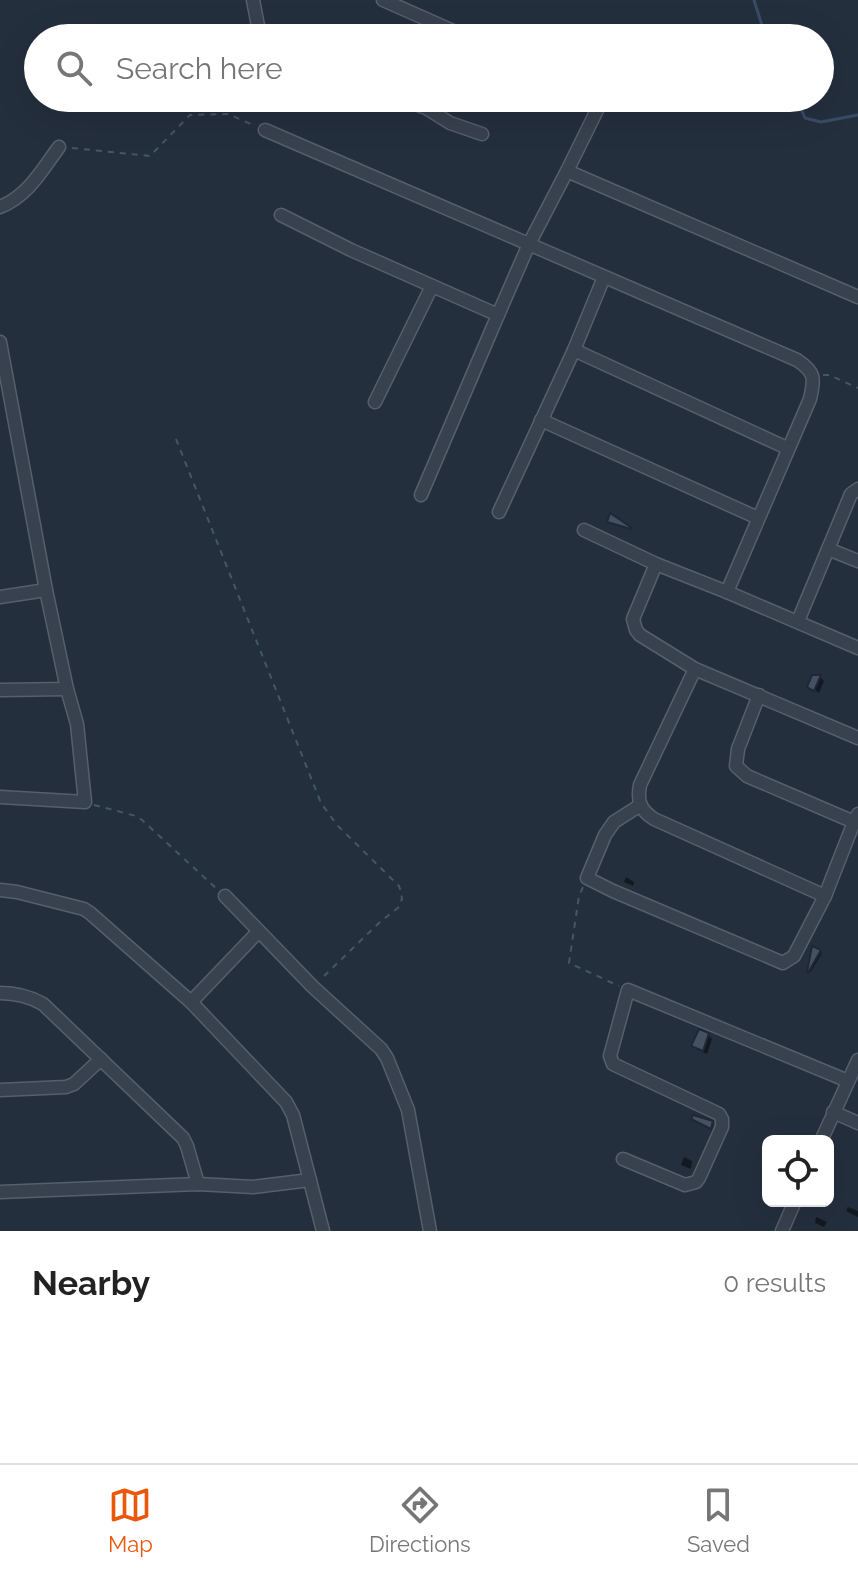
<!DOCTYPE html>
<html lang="en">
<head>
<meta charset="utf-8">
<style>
  :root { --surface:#fff; --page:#f2f2f2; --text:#222; --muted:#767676; --line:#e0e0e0; --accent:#ea580c }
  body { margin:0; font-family:Raleway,sans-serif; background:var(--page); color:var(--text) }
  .controls { position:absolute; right:24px; bottom:24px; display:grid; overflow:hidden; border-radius:12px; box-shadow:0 8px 32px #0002 }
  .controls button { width:72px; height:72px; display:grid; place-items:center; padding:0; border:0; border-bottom:2px solid var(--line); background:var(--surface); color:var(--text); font:40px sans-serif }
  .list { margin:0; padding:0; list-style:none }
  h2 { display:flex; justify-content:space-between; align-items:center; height:104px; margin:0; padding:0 32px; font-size:34px }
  h2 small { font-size:26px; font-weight:400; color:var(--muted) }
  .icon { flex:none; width:44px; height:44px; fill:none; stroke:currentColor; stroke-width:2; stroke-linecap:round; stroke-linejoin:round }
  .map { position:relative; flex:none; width:858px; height:1231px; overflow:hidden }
  .search { position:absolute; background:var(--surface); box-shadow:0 8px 32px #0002; left:24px; right:24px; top:24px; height:88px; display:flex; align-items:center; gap:20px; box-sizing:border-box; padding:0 28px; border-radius:44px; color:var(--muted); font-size:30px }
  .sheet { height:232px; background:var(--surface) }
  nav { display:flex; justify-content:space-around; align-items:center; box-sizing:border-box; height:112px; border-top:2px solid var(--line); background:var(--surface); font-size:22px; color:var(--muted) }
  nav a { display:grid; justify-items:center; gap:4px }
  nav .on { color:var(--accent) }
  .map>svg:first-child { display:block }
</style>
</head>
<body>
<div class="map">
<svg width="858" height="1231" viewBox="0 0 858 1231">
  <rect width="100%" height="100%" fill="#242f3e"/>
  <g fill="#0007">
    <path d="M820 677 824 681 819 693 810 686Z"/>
    <path d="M626 877 634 882 633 886 624 882Z"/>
    <path d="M814 949 822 953 810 973 809 971Z"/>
    <path d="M708 1035 712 1039 707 1054 698 1050 694 1046Z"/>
    <path d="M684 1157 692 1161 691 1169 681 1165Z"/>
    <path d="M848 1207 858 1211V1217L846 1211Z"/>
    <path d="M816 1217 827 1222 824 1227 815 1223Z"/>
  </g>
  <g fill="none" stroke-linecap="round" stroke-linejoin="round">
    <g stroke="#394c67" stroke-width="3">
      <path d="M754 0 766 38"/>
      <path d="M737 98 739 101 750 104 760 98"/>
      <path d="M807 98 801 109 805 118 821 122 858 115"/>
    </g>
  </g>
  <g fill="#455162" stroke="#1f2835" stroke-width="2">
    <path d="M610 513 632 528 631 529 607 522Z"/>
    <path d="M812 675H821L814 691 807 687Z"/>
    <path d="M812 946 821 950 808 973 807 972Z"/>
    <path d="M699 1029 709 1033 703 1051 691 1046Z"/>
    <path d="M693 1115 713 1121 711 1129 691 1119Z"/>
  </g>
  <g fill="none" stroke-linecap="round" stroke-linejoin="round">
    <g stroke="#565f6c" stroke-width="15">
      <g id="minor">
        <path d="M253 0 258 26 266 38"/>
        <path d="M383 0 469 38"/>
        <path d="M399 98 426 108 450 123 482 134"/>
        <path d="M265 130 797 360C815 372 815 378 810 399L727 592 858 648"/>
        <path d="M567 171 603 98"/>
        <path d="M0 207C28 196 42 170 59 147"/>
        <path d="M281 215 351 250 498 315 529 244 567 171 858 297"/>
        <path d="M0 342 46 590 67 689 77 724 85 802 0 797"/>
        <path d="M574 350 787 448"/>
        <path d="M375 402 432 286"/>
        <path d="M541 420 758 518"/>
        <path d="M421 495 498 315"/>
        <path d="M499 512 574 350 604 277"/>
        <path d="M584 530 656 564 727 592"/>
        <path d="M828 549 858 561"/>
        <path d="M656 564 633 619 636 630 640 635 695 669 858 738"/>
        <path d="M0 597 46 590"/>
        <path d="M798 621 851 494 858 489"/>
        <path d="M695 669 640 785C637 801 640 810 654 819L825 896"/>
        <path d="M0 690 67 689"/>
        <path d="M759 695 738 749 736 766 747 776 854 822 858 814"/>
        <path d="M639 806 614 822 605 835 587 878 613 891 783 963 794 956 825 896 854 822"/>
        <path d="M0 890 17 892 84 909 90 913 191 1002 286 1102 293 1115 323 1231"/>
        <path d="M225 896 313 987 381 1049 387 1058 408 1110 430 1231"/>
        <path d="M0 993C16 993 29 996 43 1004L183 1138 187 1146 198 1184"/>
        <path d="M191 1002 258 932"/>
        <path d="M0 1090 66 1087 74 1084 101 1059"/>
        <path d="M833 1112 858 1123"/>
        <path d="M821 1141 858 1060"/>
        <path d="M623 1159 685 1185 696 1182 699 1178 722 1127V1119L719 1114 613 1064 610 1056 628 990 848 1081"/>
        <path d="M0 1192 198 1184 253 1187 310 1180"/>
        <path d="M782 1231 795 1201"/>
      </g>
    </g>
    <g stroke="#44595c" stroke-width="2" stroke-dasharray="6 6" stroke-linecap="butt">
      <path d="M72 148 150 156 190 115 228 114 253 125"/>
      <path d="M823 375H829L858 388"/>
      <path d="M176 439 321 803 337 825 399 886 401 892 402 899 399 907 380 922 322 978"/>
      <path d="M94 805 136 816 142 820 218 890"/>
      <path d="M583 887 579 896 569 963 619 986"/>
    </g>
    <use href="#minor" stroke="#38414e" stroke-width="12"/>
  </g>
</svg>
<div class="controls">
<button><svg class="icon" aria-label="locate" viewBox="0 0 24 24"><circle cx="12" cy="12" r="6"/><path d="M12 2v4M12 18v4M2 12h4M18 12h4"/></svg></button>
</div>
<div class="search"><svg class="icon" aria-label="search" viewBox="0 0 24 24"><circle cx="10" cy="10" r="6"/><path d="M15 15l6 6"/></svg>Search here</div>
</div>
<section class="sheet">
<h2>Nearby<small>0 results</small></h2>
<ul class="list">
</ul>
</section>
<nav>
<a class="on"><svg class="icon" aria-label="map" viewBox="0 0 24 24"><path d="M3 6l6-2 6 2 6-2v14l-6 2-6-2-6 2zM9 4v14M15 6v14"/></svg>Map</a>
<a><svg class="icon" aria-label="directions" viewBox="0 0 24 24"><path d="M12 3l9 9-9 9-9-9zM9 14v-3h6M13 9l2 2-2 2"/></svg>Directions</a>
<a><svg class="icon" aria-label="saved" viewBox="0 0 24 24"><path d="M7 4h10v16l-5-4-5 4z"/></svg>Saved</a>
</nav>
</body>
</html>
